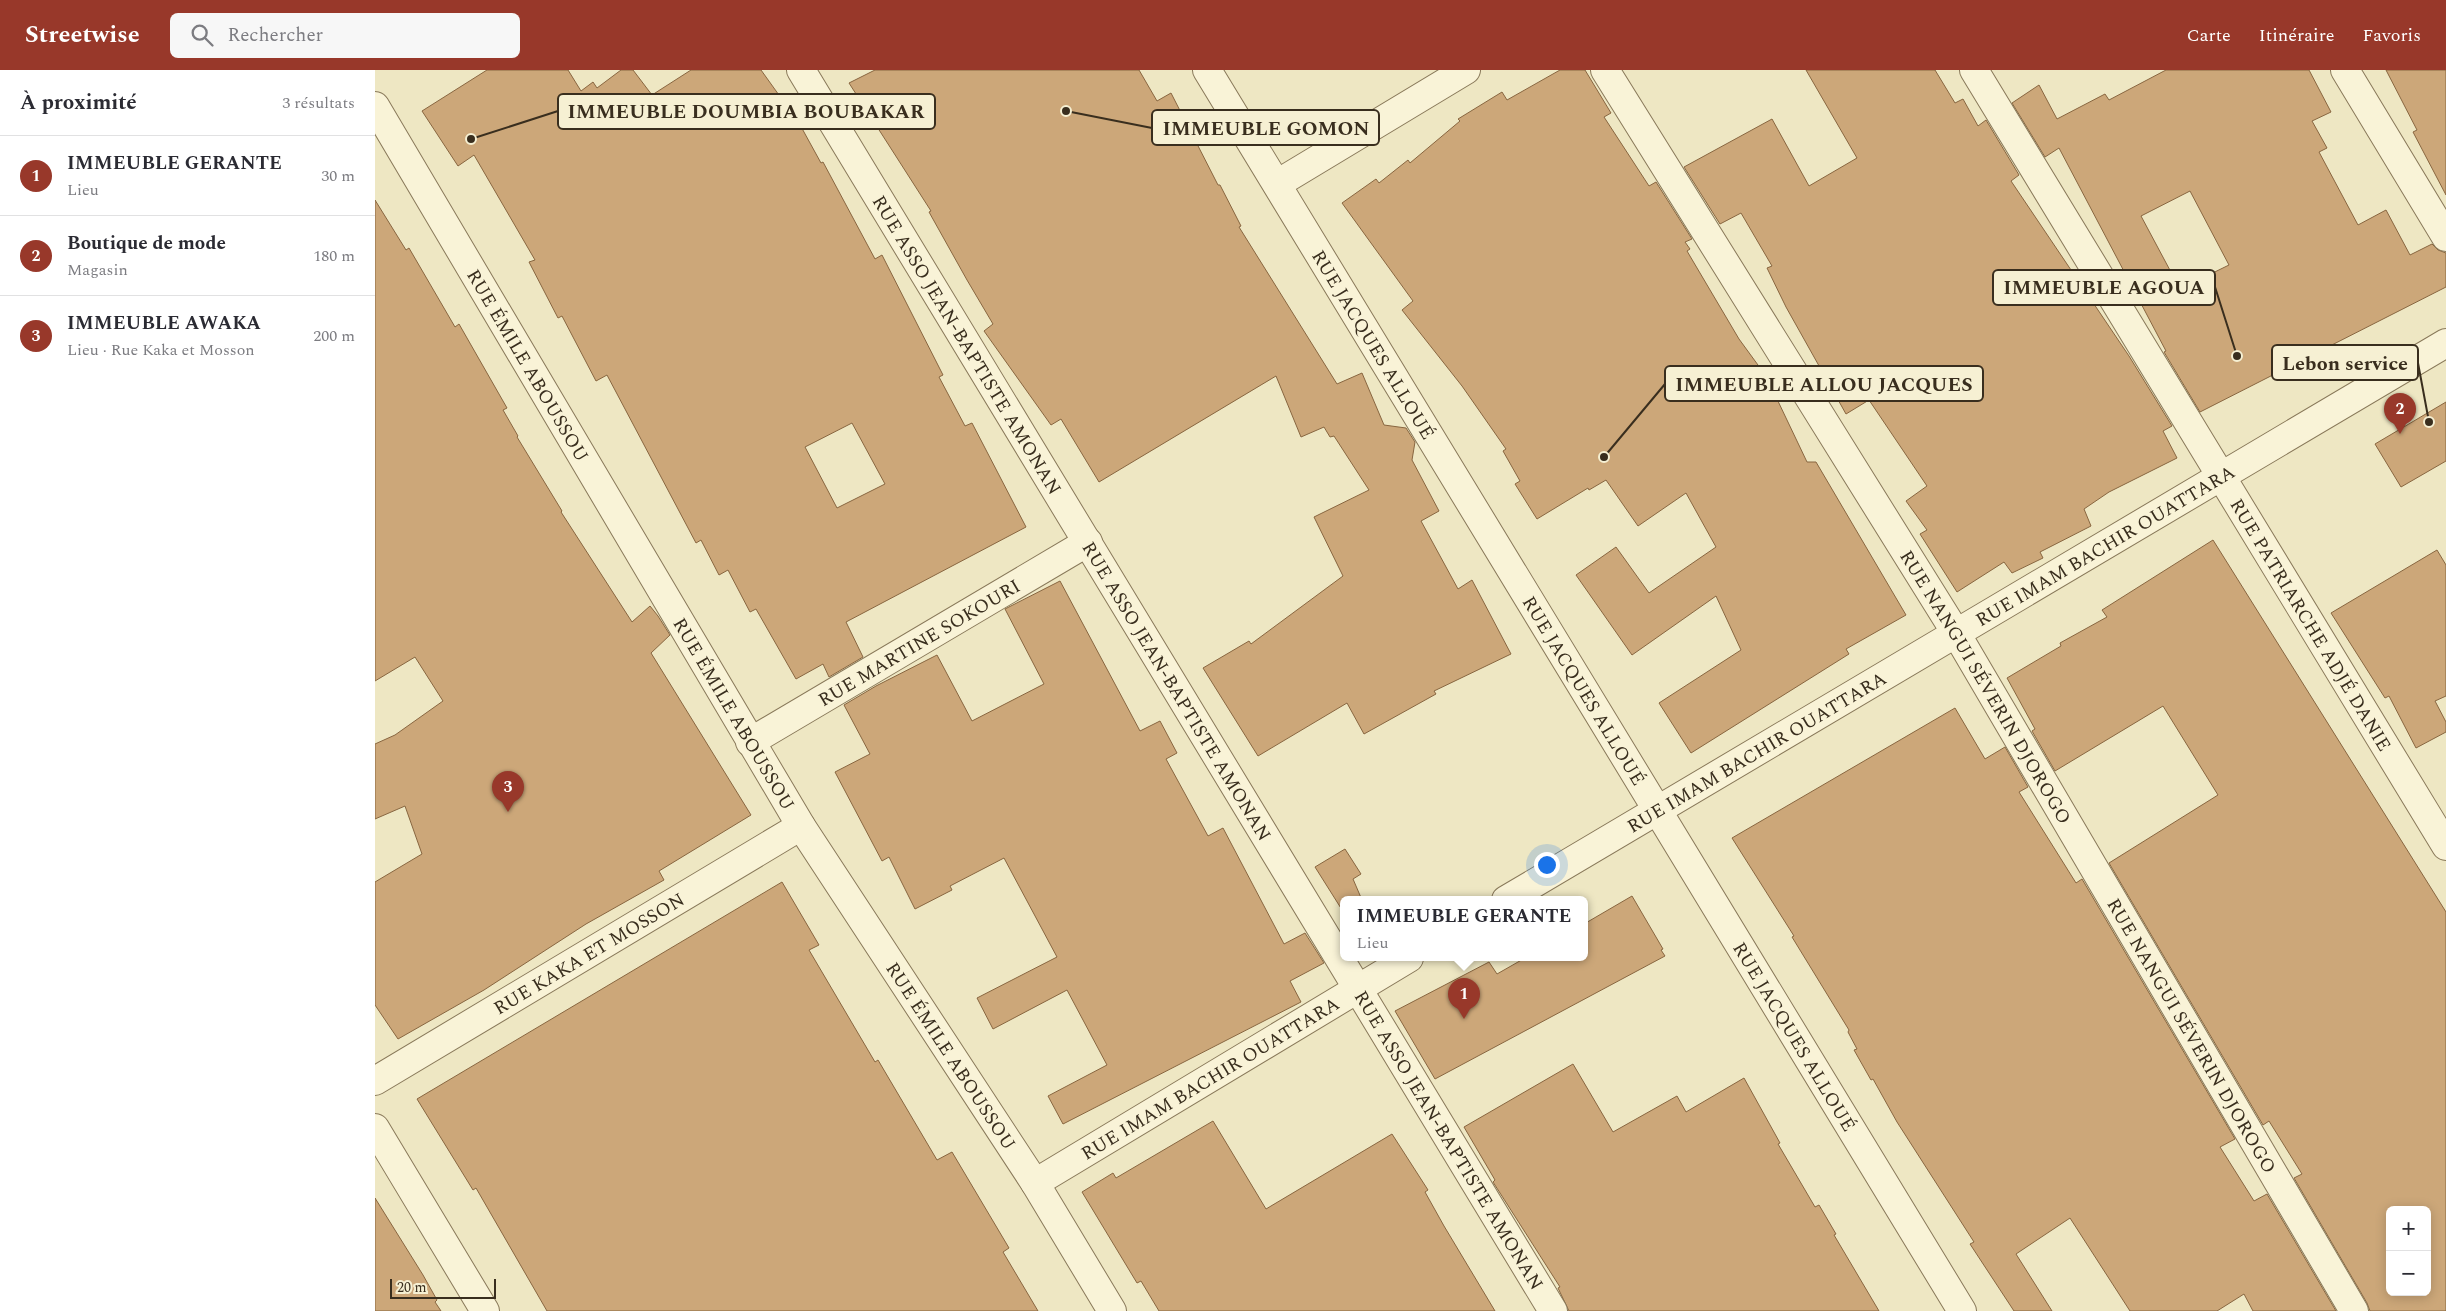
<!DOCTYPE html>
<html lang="fr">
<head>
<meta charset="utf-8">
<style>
  :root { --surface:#fff; --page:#f7f7f7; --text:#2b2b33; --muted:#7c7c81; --line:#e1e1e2; --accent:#98382a }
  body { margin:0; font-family:Spectral,serif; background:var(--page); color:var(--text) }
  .controls { position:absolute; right:15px; bottom:15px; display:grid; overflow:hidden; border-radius:8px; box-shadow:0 2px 12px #0003 }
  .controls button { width:45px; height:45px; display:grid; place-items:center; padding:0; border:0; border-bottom:1px solid var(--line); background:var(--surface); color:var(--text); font:25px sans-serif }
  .scale { position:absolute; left:15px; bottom:12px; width:106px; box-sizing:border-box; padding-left:5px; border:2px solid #392e1e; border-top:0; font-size:14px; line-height:18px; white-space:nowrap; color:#392e1e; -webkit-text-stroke:4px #f6f0d3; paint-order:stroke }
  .you { position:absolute; left:1171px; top:794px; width:18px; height:18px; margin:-12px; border:4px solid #fff; border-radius:50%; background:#1a73e8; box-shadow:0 0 0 8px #1a73e833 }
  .badge { display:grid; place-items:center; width:32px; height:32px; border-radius:50%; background:var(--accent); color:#fff; font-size:16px; font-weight:700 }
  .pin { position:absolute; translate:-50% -41px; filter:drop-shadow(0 1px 2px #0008) }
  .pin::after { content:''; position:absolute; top:26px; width:18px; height:15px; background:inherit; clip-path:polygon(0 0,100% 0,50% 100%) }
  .popup { position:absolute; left:965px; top:826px; width:248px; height:65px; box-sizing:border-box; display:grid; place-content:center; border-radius:8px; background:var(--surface); filter:drop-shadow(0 1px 4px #0005); font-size:16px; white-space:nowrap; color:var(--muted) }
  .popup b { font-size:19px; color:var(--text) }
  .popup::after { content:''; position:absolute; left:50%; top:100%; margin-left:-10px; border:10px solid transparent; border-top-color:var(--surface) }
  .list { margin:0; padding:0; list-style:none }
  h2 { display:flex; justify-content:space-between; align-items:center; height:65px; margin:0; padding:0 20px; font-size:21px }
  h2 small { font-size:16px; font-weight:400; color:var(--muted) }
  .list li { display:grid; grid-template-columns:32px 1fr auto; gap:15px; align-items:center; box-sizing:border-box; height:80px; padding:0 20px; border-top:1px solid var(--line) }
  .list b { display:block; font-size:19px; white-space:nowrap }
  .list p { margin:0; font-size:16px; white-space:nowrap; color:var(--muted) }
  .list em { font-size:16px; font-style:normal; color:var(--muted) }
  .icon { flex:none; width:28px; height:28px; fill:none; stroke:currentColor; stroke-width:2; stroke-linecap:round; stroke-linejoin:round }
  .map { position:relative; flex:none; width:2071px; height:1241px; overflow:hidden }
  header { display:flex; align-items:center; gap:30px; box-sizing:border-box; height:70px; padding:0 25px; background:var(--accent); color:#fff }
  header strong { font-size:24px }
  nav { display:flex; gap:28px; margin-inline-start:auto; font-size:18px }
  .search { width:350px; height:45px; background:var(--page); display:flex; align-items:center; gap:12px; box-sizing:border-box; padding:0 18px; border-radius:8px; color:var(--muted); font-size:19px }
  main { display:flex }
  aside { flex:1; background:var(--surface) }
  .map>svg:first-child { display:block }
</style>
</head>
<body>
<header>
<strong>Streetwise</strong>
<div class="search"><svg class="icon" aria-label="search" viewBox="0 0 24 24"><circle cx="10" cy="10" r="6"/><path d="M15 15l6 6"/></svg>Rechercher</div>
<nav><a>Carte</a><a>Itinéraire</a><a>Favoris</a></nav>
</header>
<main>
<aside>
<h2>À proximité<small>3 résultats</small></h2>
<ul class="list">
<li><span class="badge">1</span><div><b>IMMEUBLE GERANTE</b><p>Lieu</p></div><em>30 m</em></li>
<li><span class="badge">2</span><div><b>Boutique de mode</b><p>Magasin</p></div><em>180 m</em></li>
<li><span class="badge">3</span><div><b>IMMEUBLE AWAKA</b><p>Lieu · Rue Kaka et Mosson</p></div><em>200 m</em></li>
</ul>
</aside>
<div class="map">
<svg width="2071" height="1241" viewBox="0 0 2071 1241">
  <rect width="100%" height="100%" fill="#eee7c3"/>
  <g fill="#cca779" stroke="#886640" fill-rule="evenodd">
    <path d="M112 0H193L206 21 218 12 222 18 246 0H258L277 25 316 0H386L424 53 446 93 448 92 500 189 507 185 568 305 564 307 590 356 597 353 651 457 471 552 488 587 454 607 448 594 421 609 381 539 375 542 353 500 344 505 326 470 321 473 232 305 221 311 187 246 183 248 154 192 160 190 99 85 83 96 47 41ZM477 353 510 414 462 438 430 377Z"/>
    <path d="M500 0H764L782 31 796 23 843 115H845L866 156 864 157 962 314 987 303 1009 355 1031 358 1040 372 1037 390 1064 441 1046 451 1083 519 1097 510 1136 584 1059 621 1061 624 989 664 972 633 883 686 828 598 874 571 876 574 968 506 939 447 994 420 959 366 955 367 949 357 926 367 901 306 724 412 686 349 676 355 609 261 618 254 592 210 554 142 556 141 474 13Z"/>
    <path d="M1185 0H1210L1236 43 1229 47 1274 116 1281 112 1317 169 1310 172 1315 179 1312 181 1364 269 1391 306 1432 392H1441L1531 545 1471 579 1474 584 1316 683 1284 633 1366 580 1341 526 1257 585 1201 505 1241 477 1274 523 1341 477 1311 423 1263 456 1231 410 1214 420 1213 418 1162 449 1140 414 1145 411 1128 381 1131 379 1087 316 1027 240 1038 231 967 133 1001 109 1004 113 1033 90 1035 93 1085 51 1083 49 1127 22 1132 30Z"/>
    <path d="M1431 0H1560L1580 33 1588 29 1603 56 1611 50 1644 105 1636 111 1754 286 1797 356 1788 361 1802 388 1734 422 1709 439 1716 456 1665 482 1668 488 1637 503 1629 492 1582 522 1545 464 1552 460 1531 431 1552 416 1494 330 1471 344 1411 237 1392 198 1397 196 1366 143 1345 154 1309 97 1397 49 1434 116 1482 88Z"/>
    <path d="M1791 0H1934L1956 42 1937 51 1952 78 1944 82 1983 155 2011 140 2035 185 2057 174 2063 180 2071 183V217L1825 342 1789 282 1791 281 1684 78 1670 87 1637 33 1664 15 1682 49 1730 24 1734 30ZM1815 121 1854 195 1805 219 1766 146Z"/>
    <path d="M2011 0H2071V125L2038 62 2042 60Z"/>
    <path d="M0 130 31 180 34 178 80 257 84 254 132 338 128 340 143 366 142 367 187 441 186 442 257 552 275 536 283 546 295 565 276 583 376 745 284 801 289 810 211 854 109 920 23 969 0 935V812L47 784 30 736 0 749V674L20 665 68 631 40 587 0 611Z"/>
    <path d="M2071 332V391L2026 417 2000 374Z"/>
    <path d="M1838 470 2071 842V1241H1995L1992 1233 1919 1108 1927 1104 1894 1051 1888 1055 1734 793 1843 725 1788 636 1680 701 1657 661 1660 659 1632 608 1686 576 1685 573 1732 547 1727 540ZM2015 1140H2052V1222H2015Z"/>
    <path d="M2062 480 2071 495V626L2060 631 2071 652V662L2041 678 2014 626 2010 628 1956 543Z"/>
    <path d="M685 511 765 661 785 651 802 683 791 689 833 766 848 758 909 874 930 863 949 893 915 911 926 932 688 1054 673 1026 732 995 692 920 618 959 602 928 682 887 629 788 575 816 577 820 540 839 514 787 507 791 460 702 495 684 469 635 501 616 562 585 597 651 669 614 630 539Z"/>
    <path d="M1580 638 1610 689 1630 677 1653 717 1644 722 1701 813 1707 809 1860 1069 1845 1077 1879 1131 1892 1124 1961 1241H1878L1869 1224 1842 1241H1755L1695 1148 1641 1184 1677 1241H1639L1595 1174 1599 1172 1522 1052 1498 1009 1496 1010 1479 980 1482 979 1473 962 1474 960 1417 867 1419 866 1357 768Z"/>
    <path d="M970 779 986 804 978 809 987 830H969V843L940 797Z"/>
    <path d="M407 812 444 875 434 880 500 992 503 990 562 1090 577 1082 634 1178 628 1182 663 1241H172L101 1118 98 1120 42 1029Z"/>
    <path d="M1257 826 1288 879 1286 880 1290 886 1060 1009 1020 941 1114 892 1122 904 1150 888H1209V854Z"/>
    <path d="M1198 994 1238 1062 1302 1026 1311 1042 1369 1008 1405 1073 1403 1074 1440 1137 1444 1135 1461 1164 1459 1165 1504 1241H1194L1183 1218 1185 1217 1118 1112 1120 1110 1089 1057Z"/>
    <path d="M838 1051 891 1139 1017 1064 1053 1120 1050 1122 1069 1156 1120 1241H784L766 1211 762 1213 707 1122 738 1103 741 1108Z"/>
    <path d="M0 1128 48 1205 62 1230 60 1232 66 1241H0Z"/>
  </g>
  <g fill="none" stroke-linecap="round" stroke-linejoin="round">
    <g stroke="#89795a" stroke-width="30">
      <g id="street">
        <path id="s1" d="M426 0 1178 1241"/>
        <path id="s2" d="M832 0 1587 1241"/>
        <path id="s3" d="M1230 0 1581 563 1979 1241"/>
        <path id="s4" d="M1599 0 2071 776"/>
        <path d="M1970 0 2071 167"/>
        <path id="s5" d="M0 36 426 756 660 1113 737 1241"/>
        <path d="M902 114 1091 0"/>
        <path id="s6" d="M375 672 713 472"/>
        <path id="s7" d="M1131 830 2071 273"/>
        <path id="s8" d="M0 1011 426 756"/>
        <path d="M0 1058 110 1241"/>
        <path id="s9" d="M660 1113 1034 888"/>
      </g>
    </g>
    <use href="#street" stroke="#f9f3d7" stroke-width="28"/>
  </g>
  <g text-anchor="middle" stroke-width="5" stroke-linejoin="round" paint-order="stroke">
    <g font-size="19" fill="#392e1e" stroke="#f6f0d3">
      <text dy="7" stroke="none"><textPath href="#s1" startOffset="321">RUE ASSO JEAN-BAPTISTE AMONAN</textPath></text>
      <text dy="7" stroke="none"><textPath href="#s2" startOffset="321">RUE JACQUES ALLOUÉ</textPath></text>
      <text dy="7" stroke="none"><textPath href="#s5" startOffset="301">RUE ÉMILE ABOUSSOU</textPath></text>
      <text dy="7" stroke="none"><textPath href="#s7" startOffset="696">RUE IMAM BACHIR OUATTARA</textPath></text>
      <text dy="7" stroke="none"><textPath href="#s4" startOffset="649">RUE PATRIARCHE ADJÉ DANIE</textPath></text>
      <text dy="7" stroke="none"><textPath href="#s6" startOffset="196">RUE MARTINE SOKOURI</textPath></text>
      <text dy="7" stroke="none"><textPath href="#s3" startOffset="725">RUE NANGUI SÉVERIN DJOROGO</textPath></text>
      <text dy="7" stroke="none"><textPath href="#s1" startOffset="726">RUE ASSO JEAN-BAPTISTE AMONAN</textPath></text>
      <text dy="7" stroke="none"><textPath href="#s2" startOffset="726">RUE JACQUES ALLOUÉ</textPath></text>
      <text dy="7" stroke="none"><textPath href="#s5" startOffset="706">RUE ÉMILE ABOUSSOU</textPath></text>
      <text dy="7" stroke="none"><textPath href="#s7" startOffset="291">RUE IMAM BACHIR OUATTARA</textPath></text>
      <text dy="7" stroke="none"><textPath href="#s8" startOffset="249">RUE KAKA ET MOSSON</textPath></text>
      <text dy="7" stroke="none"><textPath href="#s3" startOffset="1130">RUE NANGUI SÉVERIN DJOROGO</textPath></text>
      <text dy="7" stroke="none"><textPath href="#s2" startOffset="1131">RUE JACQUES ALLOUÉ</textPath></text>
      <text dy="7" stroke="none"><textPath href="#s5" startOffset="1111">RUE ÉMILE ABOUSSOU</textPath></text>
      <text dy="7" stroke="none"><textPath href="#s9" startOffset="204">RUE IMAM BACHIR OUATTARA</textPath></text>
      <text dy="7" stroke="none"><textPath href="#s1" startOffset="1251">RUE ASSO JEAN-BAPTISTE AMONAN</textPath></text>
    </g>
  </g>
  <path fill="none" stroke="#392e1e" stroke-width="2" d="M96 69L183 41M691 41L777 58M1862 286L1840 217M2054 352L2043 293M1229 387L1290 314"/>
  <g fill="#392e1e" stroke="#f6f0d3" stroke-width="2">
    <circle cx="96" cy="69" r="5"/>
    <circle cx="691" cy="41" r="5"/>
    <circle cx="1862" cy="286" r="5"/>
    <circle cx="2054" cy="352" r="5"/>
    <circle cx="1229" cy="387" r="5"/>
  </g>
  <g fill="#f6f0d3" stroke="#392e1e" stroke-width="2">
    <rect x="183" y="24" width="377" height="35" rx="5"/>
    <rect x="777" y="40" width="227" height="35" rx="5"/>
    <rect x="1618" y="200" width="222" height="35" rx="5"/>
    <rect x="1897" y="275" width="146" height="35" rx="5"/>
    <rect x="1290" y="296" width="318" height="35" rx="5"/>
  </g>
  <g font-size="20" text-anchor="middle" font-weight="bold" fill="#392e1e">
    <text x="371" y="48">IMMEUBLE DOUMBIA BOUBAKAR</text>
    <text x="891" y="65">IMMEUBLE GOMON</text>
    <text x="1729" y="224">IMMEUBLE AGOUA</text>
    <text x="1970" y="300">Lebon service</text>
    <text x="1449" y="321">IMMEUBLE ALLOU JACQUES</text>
  </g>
</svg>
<div class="controls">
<button>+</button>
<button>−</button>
</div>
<div class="scale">20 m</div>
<div class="you"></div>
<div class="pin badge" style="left:1089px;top:949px">1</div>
<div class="popup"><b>IMMEUBLE GERANTE</b>Lieu</div>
<div class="pin badge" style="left:2025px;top:364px">2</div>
<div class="pin badge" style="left:133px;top:742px">3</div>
</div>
</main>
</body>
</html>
